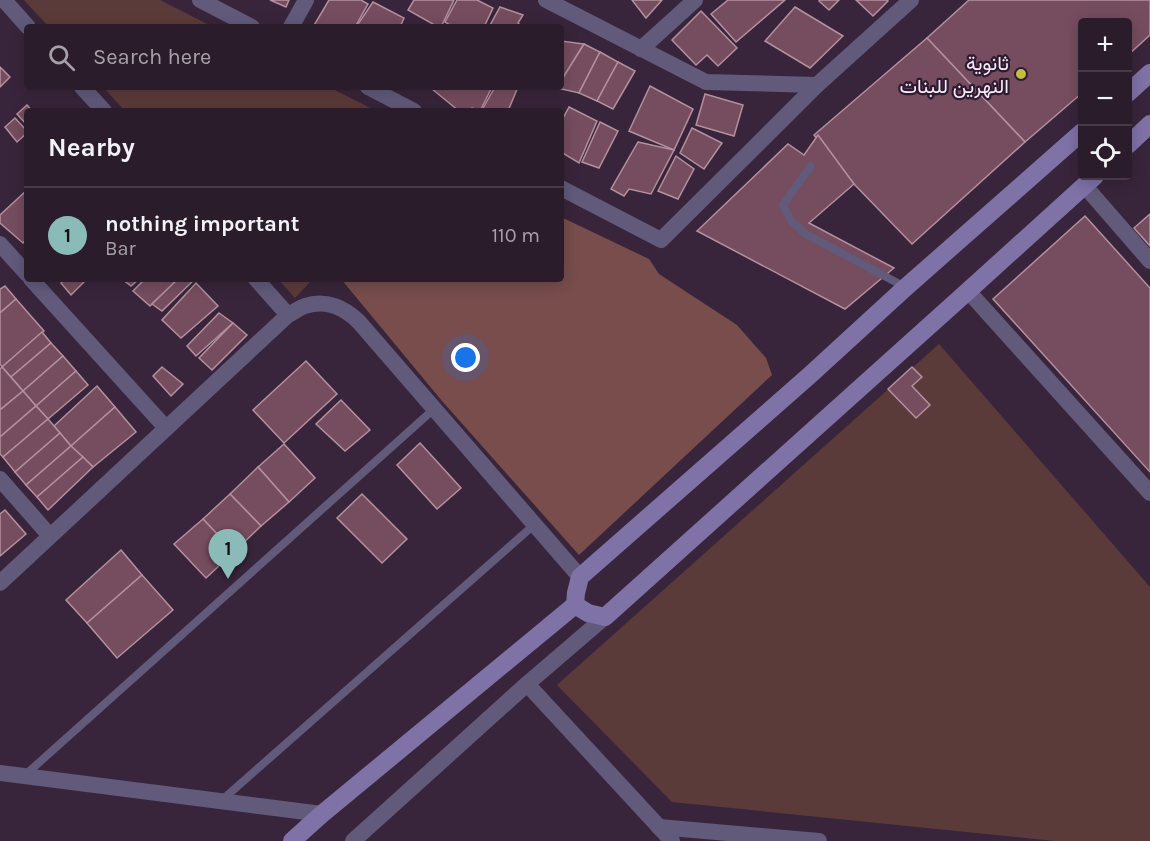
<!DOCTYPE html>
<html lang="en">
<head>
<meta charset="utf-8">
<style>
  :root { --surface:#2b1c2c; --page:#372938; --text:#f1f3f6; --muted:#a6a1a9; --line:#473a48; --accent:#8bbbb9 }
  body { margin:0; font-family:Karla,Vazirmatn,sans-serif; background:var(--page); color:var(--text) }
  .controls { position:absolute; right:18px; top:18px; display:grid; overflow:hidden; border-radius:6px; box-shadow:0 3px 15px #0003 }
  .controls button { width:54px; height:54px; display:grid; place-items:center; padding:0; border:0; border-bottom:2px solid var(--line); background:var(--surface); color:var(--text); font:30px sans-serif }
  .you { position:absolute; left:466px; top:358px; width:21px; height:21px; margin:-15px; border:4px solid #fff; border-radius:50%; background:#1a73e8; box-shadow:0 0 0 9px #1a73e833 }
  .badge { display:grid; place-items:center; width:39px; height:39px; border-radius:50%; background:var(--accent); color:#111; font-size:20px; font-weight:700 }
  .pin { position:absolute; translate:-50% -50px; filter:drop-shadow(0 2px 3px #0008) }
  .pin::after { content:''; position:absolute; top:32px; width:21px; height:18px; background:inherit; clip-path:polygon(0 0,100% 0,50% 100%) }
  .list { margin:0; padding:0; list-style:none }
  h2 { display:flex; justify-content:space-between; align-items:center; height:78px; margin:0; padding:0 24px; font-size:26px }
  h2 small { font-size:20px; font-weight:400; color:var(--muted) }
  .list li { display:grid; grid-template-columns:39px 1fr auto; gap:18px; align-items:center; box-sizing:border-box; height:96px; padding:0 24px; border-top:2px solid var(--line) }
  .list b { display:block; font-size:22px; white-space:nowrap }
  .list p { margin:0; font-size:20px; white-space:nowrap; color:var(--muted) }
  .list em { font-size:20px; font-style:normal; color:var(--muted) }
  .icon { flex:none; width:33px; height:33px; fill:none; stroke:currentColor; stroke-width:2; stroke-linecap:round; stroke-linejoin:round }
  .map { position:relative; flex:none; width:1150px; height:841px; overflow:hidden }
  .search { position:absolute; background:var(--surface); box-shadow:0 3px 15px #0003; left:24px; top:24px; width:540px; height:66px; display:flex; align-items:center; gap:15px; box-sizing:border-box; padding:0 21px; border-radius:6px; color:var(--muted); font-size:22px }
  .panel { position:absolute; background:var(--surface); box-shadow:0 3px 15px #0003; left:24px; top:108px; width:540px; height:174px; border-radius:6px }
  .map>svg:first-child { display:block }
</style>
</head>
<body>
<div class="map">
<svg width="1150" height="841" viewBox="0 0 1150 841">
  <rect width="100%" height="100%" fill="#39253b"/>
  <g fill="#5b3b3a">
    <path d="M24 0H160L213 27H49Z"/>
    <path d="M103 87H329L376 111H125Z"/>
    <path d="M278 279H313L295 298Z"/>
    <path d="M939 344 1150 587V841H1055L672 802 557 685Z"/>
  </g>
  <path fill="#784d4c" d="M561 217 649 259 659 274 737 325 766 358 772 375 579 555 442 401 341 279H561Z"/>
  <g fill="#754d5f" stroke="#b4909f" stroke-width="1.5">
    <path d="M270 0H289L286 7Z"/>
    <path d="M329 0H361L368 4 355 27H313Z"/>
    <path d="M414 0H454L441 27H438L408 10Z"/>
    <path d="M457 0H477L493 8 484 27H453L445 22Z"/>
    <path d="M632 0H662L646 18Z"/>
    <path d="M728 0H785L736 42 711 14Z"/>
    <path d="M820 0H839L829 10 819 1Z"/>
    <path d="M856 0H887L888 1 873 16Z"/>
    <path d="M969 0H1150V35L1128 55V22H1082V93L1025 142 927 38Z"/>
    <path d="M373 2 404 18 400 27H356Z"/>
    <path d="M500 7 523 15 518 23 522 27H489Z"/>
    <path d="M795 7 843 36 810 68 765 41Z"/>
    <path d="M701 11 737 48 718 66 707 55 696 65 672 40Z"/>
    <path d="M927 38 1025 142 912 244 854 184 814 135Z"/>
    <path d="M561 41 584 44 561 81Z"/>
    <path d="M584 44 600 52 579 93 557 88V87H561V81Z"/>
    <path d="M600 52 618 62 597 101 579 93Z"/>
    <path d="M618 62 635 71 613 109 597 101Z"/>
    <path d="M0 67 10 77 0 87Z"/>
    <path d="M650 86 693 109 674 150 629 131Z"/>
    <path d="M432 87H492L480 111 472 108 470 111H459L432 89Z"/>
    <path d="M495 87H518L508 111 482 110Z"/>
    <path d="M705 94 743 105 734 136 696 125Z"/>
    <path d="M27 105 32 111H27V125L17 114Z"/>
    <path d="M569 107 597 121 579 163 561 152V122Z"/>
    <path d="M15 118 27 131V133L17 142 5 127Z"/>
    <path d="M600 122 618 131 599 168 582 162Z"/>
    <path d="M692 128 722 143 704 169 680 153Z"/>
    <path d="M818 135 854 184 809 223 894 268 845 309 697 231 788 144 804 155Z"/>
    <path d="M638 142 674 150 651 194 629 189 624 196 611 189Z"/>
    <path d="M676 156 694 169 678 199 658 191Z"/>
    <path d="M27 190V238L23 243 0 223V215Z"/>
    <path d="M1150 214V246L1134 228Z"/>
    <path d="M1085 216 1150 288V472L993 299Z"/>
    <path d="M66 279H87L71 295 61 283Z"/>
    <path d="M122 279H139L131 286Z"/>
    <path d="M145 279H178L150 306 133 291Z"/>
    <path d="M178 279 194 280 162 311 152 304Z"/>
    <path d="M196 283 218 306 181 338 162 320Z"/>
    <path d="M5 286 16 299 0 313V289Z"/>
    <path d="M16 299 44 331 2 367 0 364V313Z"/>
    <path d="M219 313 233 323 196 356 187 346Z"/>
    <path d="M233 323 247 335 212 370 199 358Z"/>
    <path d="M42 332 51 343 11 377 2 367Z"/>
    <path d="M51 343 63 356 23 391 11 377Z"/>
    <path d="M63 356 76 371 36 406 23 391Z"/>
    <path d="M306 361 337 394 284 443 253 410Z"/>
    <path d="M2 367 23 391 0 410V369Z"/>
    <path d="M162 367 183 384 171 396 153 376Z"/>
    <path d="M912 367 922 377 912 386 930 405 916 418 888 389Z"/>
    <path d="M76 371 88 385 48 419 36 406Z"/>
    <path d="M97 386 115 407 71 446 54 426Z"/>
    <path d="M23 391 36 406 0 437V410Z"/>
    <path d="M341 400 370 430 345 451 316 424Z"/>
    <path d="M36 406 48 419 3 457 0 454V437Z"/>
    <path d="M115 407 136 432 93 467 71 446Z"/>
    <path d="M48 419 60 433 15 472 3 457Z"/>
    <path d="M60 433 71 446 26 485 15 472Z"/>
    <path d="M420 443 461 488 437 509 397 465Z"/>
    <path d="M284 444 315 478 289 502 258 467Z"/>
    <path d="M71 446 83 457 37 497 26 485Z"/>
    <path d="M83 457 93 467 48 510 37 497Z"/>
    <path d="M258 467 289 502 261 526 230 494Z"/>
    <path d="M230 494 261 526 234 552 203 519Z"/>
    <path d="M362 494 407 539 382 563 337 518Z"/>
    <path d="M5 510 26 534 0 556V514Z"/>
    <path d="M203 519 234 552 206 578 174 544Z"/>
    <path d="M121 550 142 575 87 623 66 600Z"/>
    <path d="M142 575 173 610 117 658 87 623Z"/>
  </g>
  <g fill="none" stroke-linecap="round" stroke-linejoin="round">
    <g stroke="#615a7b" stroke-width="8">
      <path d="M811 166 783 205 792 222 806 234 905 287"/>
      <path d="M24 776 434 409"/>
      <path d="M222 800 535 524"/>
    </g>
    <g stroke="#615a7b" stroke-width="16">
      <path d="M4 0 28 27"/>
      <path d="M200 0 252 27"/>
      <path d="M546 0 706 82 817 85"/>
      <path d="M291 27 306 0"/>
      <path d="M641 49 695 0"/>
      <path d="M82 87 104 111"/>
      <path d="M368 87 414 111"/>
      <path d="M1084 185 1150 261"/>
      <path d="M561 188 661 240 817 85 911 0"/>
      <path d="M0 244 27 274"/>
      <path d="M31 279 166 428"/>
      <path d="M256 279 288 315"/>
      <path d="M968 291 1150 493"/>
      <path d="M0 479 50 536"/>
      <path d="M0 583 288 315C294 312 299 308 305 306 326 299 345 308 359 322L580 577"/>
      <path d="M527 684 672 841"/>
      <path d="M0 773 322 814"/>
      <path d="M659 827 819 841"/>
      <path d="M353 841 527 684 605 617"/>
    </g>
    <g stroke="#7e72a7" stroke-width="18">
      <path d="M1128 93 1150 73"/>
      <path d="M1128 145 1150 124"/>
      <path d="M575 605 588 613 605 617 968 291 1095 176"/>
      <path d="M292 841 322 814 575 605 576 593 580 577 810 375 905 288 1082 132"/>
    </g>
  </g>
  <circle fill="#c4bd3e" stroke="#2f1b31" stroke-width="2" cx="1021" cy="74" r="6"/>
  <g text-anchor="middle" stroke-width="4.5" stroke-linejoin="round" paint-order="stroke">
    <g font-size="20" fill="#f8eaf9" stroke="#2f1b31" text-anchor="end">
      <text x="1009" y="70">ثانوية<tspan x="1009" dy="23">النهرين للبنات</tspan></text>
    </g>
  </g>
</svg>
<div class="controls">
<button>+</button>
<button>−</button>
<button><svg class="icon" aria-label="locate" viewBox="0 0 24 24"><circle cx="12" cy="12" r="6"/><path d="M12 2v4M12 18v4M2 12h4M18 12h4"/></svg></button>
</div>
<div class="you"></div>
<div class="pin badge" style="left:228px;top:579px">1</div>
<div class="search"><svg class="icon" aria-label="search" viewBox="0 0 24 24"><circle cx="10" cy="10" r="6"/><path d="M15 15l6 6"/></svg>Search here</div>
<section class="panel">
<h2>Nearby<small></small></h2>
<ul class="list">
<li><span class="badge">1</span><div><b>nothing important</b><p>Bar</p></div><em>110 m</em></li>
</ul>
</section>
</div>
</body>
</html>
